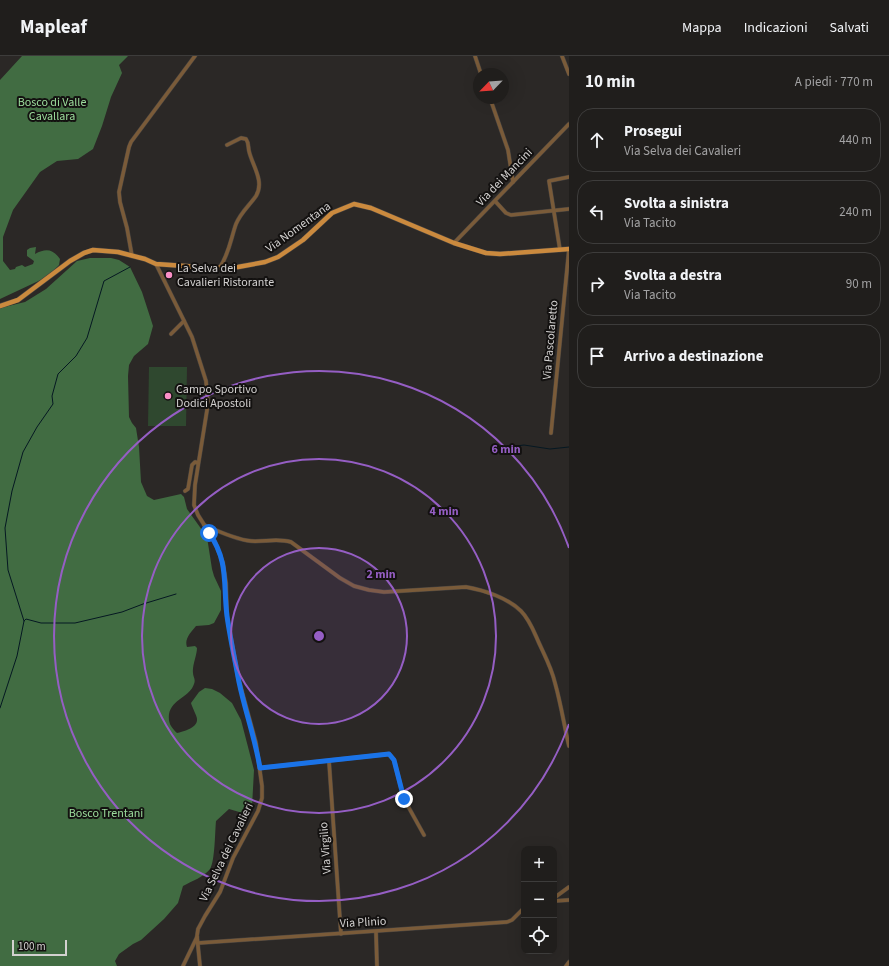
<!DOCTYPE html>
<html lang="it">
<head>
<meta charset="utf-8">
<style>
  :root { --surface:#201e1c; --page:#282725; --text:#f1f3f6; --muted:#a2a2a3; --line:#3d3c3b }
  body { margin:0; font-family:"Source Sans 3",sans-serif; background:var(--page); color:var(--text) }
  .controls { position:absolute; right:12px; bottom:12px; display:grid; overflow:hidden; border-radius:8px; box-shadow:0 4px 16px #0002 }
  .controls button { width:36px; height:36px; display:grid; place-items:center; padding:0; border:0; border-bottom:1px solid var(--line); background:var(--surface); color:var(--text); font:20px sans-serif }
  .compass { position:absolute; left:473px; top:12px; width:36px; height:36px; border-radius:50%; background:var(--surface); box-shadow:0 4px 16px #0002; rotate:245deg }
  .scale { position:absolute; left:12px; bottom:10px; width:55px; box-sizing:border-box; padding-left:4px; border:2px solid #d3d1d0; border-top:0; font-size:11px; line-height:14px; white-space:nowrap; color:#d3d1d0; -webkit-text-stroke:3px #131110; paint-order:stroke }
  .stop { position:absolute; width:12px; height:12px; margin:-9px; border:3px solid #1a73e8; border-radius:50%; background:#fff }
  .stop.end { background:#1a73e8; border-color:#fff; box-shadow:0 1px 4px #0008 }
  .list { margin:0; padding:0; list-style:none }
  h2 { display:flex; justify-content:space-between; align-items:center; height:52px; margin:0; padding:0 16px; font-size:17px }
  h2 small { font-size:13px; font-weight:400; color:var(--muted) }
  .list li { display:grid; grid-template-columns:26px 1fr auto; gap:12px; align-items:center; box-sizing:border-box; height:64px; margin:0 8px 8px; padding:0 8px; border:1px solid var(--line); border-radius:16px }
  .list b { display:block; font-size:15px; white-space:nowrap }
  .list p { margin:0; font-size:13px; white-space:nowrap; color:var(--muted) }
  .list em { font-size:13px; font-style:normal; color:var(--muted) }
  .icon { flex:none; width:22px; height:22px; fill:none; stroke:currentColor; stroke-width:2; stroke-linecap:round; stroke-linejoin:round }
  .map { position:relative; flex:none; width:569px; height:910px; overflow:hidden }
  header { display:flex; align-items:center; gap:24px; box-sizing:border-box; height:56px; padding:0 20px; background:var(--surface); border-bottom:1px solid var(--line) }
  header strong { font-size:19px }
  nav { display:flex; gap:22px; margin-inline-start:auto; font-size:14px }
  main { display:flex }
  aside { flex:1; background:var(--surface) }
  .map>svg:first-child { display:block }
</style>
</head>
<body>
<header>
<strong>Mapleaf</strong>
<nav><a>Mappa</a><a>Indicazioni</a><a>Salvati</a></nav>
</header>
<main>
<div class="map">
<svg width="569" height="910" viewBox="0 0 569 910">
  <rect width="100%" height="100%" fill="#2b2826"/>
  <path fill="#2f482f" d="M149 311H187L186 370H148Z"/>
  <g fill="#416c42">
    <path d="M22 0H128L119 9 122 17 111 41 102 70 93 93 78 103 57 105 40 116 13 154 3 181V205L10 214 15 213 16 211 22 209 25 211 33 208 34 205 27 200V194L30 192 36 191 35 198C46 192 53 193 60 203L59 209 47 221 0 243V24Z"/>
    <path d="M90 202H111L119 204 130 211 142 236 153 270 148 288 134 300 129 309 128 320 129 361 132 367 136 372 139 391 141 426 147 440 154 444 181 438 184 441 187 453 207 481 212 513 214 520 221 535V554L214 567 209 569 196 570C191 576 184 583 187 591L195 590 197 592C197 599 192 610 193 617 193 621 196 623 194 628 190 641 172 643 169 658 168 667 171 671 177 677 183 676 198 672 197 663 197 660 192 651 191 647L199 636 205 632 212 633 220 637 232 647 241 664 254 714 252 751 246 758 229 753 216 765C215 775 215 806 210 813 204 821 192 825 183 830L178 847 164 863 141 884 133 888 119 898 115 905 117 910H0V252L25 246 46 233 77 205Z"/>
  </g>
  <g fill="none" stroke-linecap="round" stroke-linejoin="round">
    <g stroke="#051822" stroke-width="1">
      <path d="M493 396 501 392 524 389 550 393 569 391"/>
      <path d="M24 565 8 514 5 472 12 435 23 396 37 371 53 348 52 340 58 318 76 300 87 282 104 225 130 211"/>
      <path d="M0 652 17 600 24 565 26 563 41 567H75L122 556 143 548 176 538"/>
    </g>
    <g stroke="#464341" stroke-width="4.5">
      <g id="minor">
        <path d="M475 0 481 18"/>
        <path d="M562 0 569 18"/>
        <path d="M490 42 508 94 513 126"/>
        <path d="M495 145 506 157 511 159 569 153"/>
        <path d="M454 187 569 68"/>
        <path d="M560 194 549 125 569 121"/>
        <path d="M132 200 127 172 120 146 119 136 129 91 131 86 195 0"/>
        <path d="M156 208 192 281 206 325 208 348 195 429 194 449 198 459 215 486 223 507 226 527 227 560 238 621 256 687 262 730V742L258 755 233 802 220 836 205 860 198 873 197 880 200 910"/>
        <path d="M220 211C229 198 231 182 236 168 241 156 249 150 256 140 265 125 252 109 249 95 248 91 249 87 246 83L241 82 227 89"/>
        <path d="M171 278 184 265"/>
        <path d="M551 377 569 193"/>
        <path d="M185 435 188 433 192 409 195 406 198 407"/>
        <path d="M204 469C215 474 238 484 251 485 264 486 278 482 291 486L340 522 354 530 369 534 384 536 466 531C484 534 508 542 521 555 530 564 534 576 539 587 545 600 552 613 555 627 561 648 564 669 569 690"/>
        <path d="M329 705 341 878"/>
        <path d="M260 712 389 698 394 704 404 743 424 779"/>
        <path d="M554 842 569 831"/>
        <path d="M554 845 569 844"/>
        <path d="M376 876 377 910"/>
        <path d="M198 887 507 866 512 864 524 852"/>
        <path d="M183 910 197 881"/>
        <path d="M566 910 569 906"/>
      </g>
    </g>
    <g stroke="#464341" stroke-width="5.5">
      <path id="major" d="M0 250 18 244 70 205 84 197 93 194 118 196 145 203 156 208 214 212 238 211 265 206 278 201 303 184 332 157 354 148 371 152 454 187 486 197 500 198 569 193"/>
    </g>
    <use href="#minor" stroke="#7a5b39" stroke-width="3.5"/>
    <use href="#major" stroke="#cb8a3e" stroke-width="4.5"/>
  </g>
  <g fill="none" stroke-linecap="round" stroke-linejoin="round">
    <path stroke="#1a73e8" stroke-width="5" d="M209 477C229 505 223 529 227 560 230 582 235 604 239 626 245 655 255 682 260 712L389 698 394 704 404 743"/>
  </g>
  <circle cx="319" cy="580" r="88" fill="#955ec4" fill-opacity=".12"/>
  <g fill="none" stroke="#955ec4" stroke-width="2">
    <circle cx="319" cy="580" r="88"/>
    <circle cx="319" cy="580" r="177"/>
    <path d="M569 668A265 265 0 1 1 569 492"/>
  </g>
  <g fill="#fa8fc6" stroke="#131110" stroke-width="1.5">
    <circle cx="169" cy="219" r="4"/>
    <circle cx="168" cy="340" r="4"/>
  </g>
  <g text-anchor="middle" stroke-width="4" stroke-linejoin="round" paint-order="stroke">
    <g font-size="12" fill="#9cdd9c" stroke="#131110">
      <text x="52" y="50">Bosco di Valle<tspan x="52" dy="14">Cavallara</tspan></text>
      <text x="106" y="761">Bosco Trentani</text>
    </g>
    <g font-size="12" fill="#d3d1d0" stroke="#131110">
      <text transform="translate(504 121) rotate(-46)" y="4">Via dei Mancini</text>
      <text transform="translate(298 171) rotate(-36)" y="4">Via Nomentana</text>
      <text transform="translate(550 284) rotate(-85)" y="4">Via Pascolaretto</text>
      <text transform="translate(325 792) rotate(-94)" y="4">Via Virgilio</text>
      <text transform="translate(226 796) rotate(-64)" y="4">Via Selva dei Cavalieri</text>
      <text transform="translate(363 866) rotate(-3)" y="4">Via Plinio</text>
    </g>
    <g font-size="12" fill="#d3d1d0" stroke="#131110" text-anchor="start">
      <text x="177" y="216">La Selva dei<tspan x="177" dy="14">Cavalieri Ristorante</tspan></text>
      <text x="176" y="337">Campo Sportivo<tspan x="176" dy="14">Dodici Apostoli</tspan></text>
    </g>
  </g>
  <circle cx="319" cy="580" r="6" fill="#955ec4" stroke="#131110" stroke-width="2"/>
  <g font-size="12" text-anchor="middle" font-weight="bold" fill="#955ec4" stroke="#131110" stroke-width="4" stroke-linejoin="round" paint-order="stroke">
    <text x="506" y="397">6 min</text>
    <text x="444" y="459">4 min</text>
    <text x="381" y="522">2 min</text>
  </g>
</svg>
<div class="controls">
<button>+</button>
<button>−</button>
<button><svg class="icon" aria-label="locate" viewBox="0 0 24 24"><circle cx="12" cy="12" r="6"/><path d="M12 2v4M12 18v4M2 12h4M18 12h4"/></svg></button>
</div>
<svg class="compass" viewBox="-18 -18 36 36"><path d="M0-13l5 13h-10z" fill="#e53935"/><path d="M0 13l5-13h-10z" fill="#a2a2a3"/></svg>
<div class="scale">100 m</div>
<div class="stop" style="left:209px;top:477px"></div>
<div class="stop end" style="left:404px;top:743px"></div>
</div>
<aside>
<h2>10 min<small>A piedi · 770 m</small></h2>
<ul class="list">
<li><svg class="icon" aria-label="ahead" viewBox="0 0 24 24"><path d="M12 20V5M6 11l6-6 6 6"/></svg><div><b>Prosegui</b><p>Via Selva dei Cavalieri</p></div><em>440 m</em></li>
<li><svg class="icon" aria-label="left" viewBox="0 0 24 24"><path d="M17 20v-9H6M10 6l-5 5 5 5"/></svg><div><b>Svolta a sinistra</b><p>Via Tacito</p></div><em>240 m</em></li>
<li><svg class="icon" aria-label="right" viewBox="0 0 24 24"><path d="M7 20v-9h11M14 6l5 5-5 5"/></svg><div><b>Svolta a destra</b><p>Via Tacito</p></div><em>90 m</em></li>
<li><svg class="icon" aria-label="arrive" viewBox="0 0 24 24"><path d="M6 21V4h12l-3 4 3 4H6"/></svg><div><b>Arrivo a destinazione</b></div></li>
</ul>
</aside>
</main>
</body>
</html>
